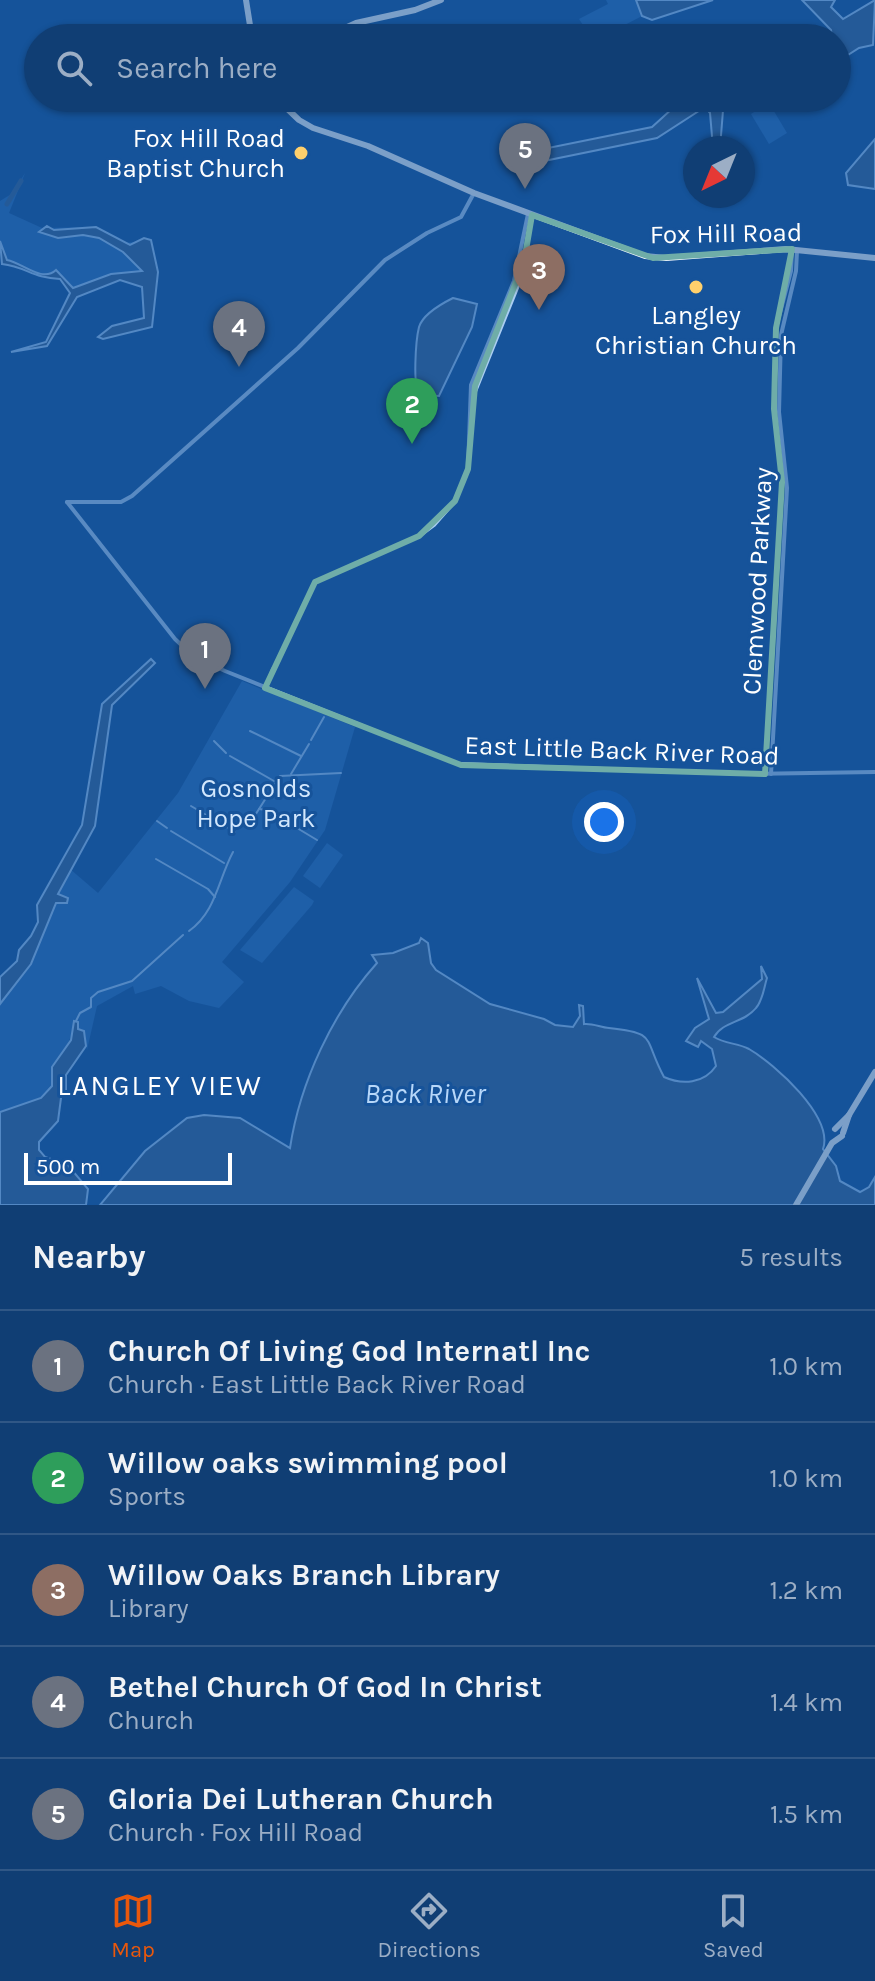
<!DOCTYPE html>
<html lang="en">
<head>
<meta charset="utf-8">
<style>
  :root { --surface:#103e74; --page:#194579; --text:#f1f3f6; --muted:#9caec5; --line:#305786; --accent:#ea580c }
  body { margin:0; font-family:Karla,sans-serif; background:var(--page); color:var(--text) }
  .compass { position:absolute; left:683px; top:136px; width:72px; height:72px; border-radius:50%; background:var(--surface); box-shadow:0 2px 6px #0004; rotate:223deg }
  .scale { position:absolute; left:24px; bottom:20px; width:208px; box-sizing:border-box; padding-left:8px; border:4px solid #fff; border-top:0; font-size:22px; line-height:28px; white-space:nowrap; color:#fff; -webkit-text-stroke:6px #16539a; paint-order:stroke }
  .you { position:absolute; left:604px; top:822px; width:28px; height:28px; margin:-20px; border:6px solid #fff; border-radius:50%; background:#1a73e8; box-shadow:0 0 0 12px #1a73e833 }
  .badge { display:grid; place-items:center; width:52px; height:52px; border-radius:50%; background:var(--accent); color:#fff; font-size:26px; font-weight:700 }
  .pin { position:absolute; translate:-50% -66px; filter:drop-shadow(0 2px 4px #0008) }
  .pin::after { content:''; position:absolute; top:42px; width:28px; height:24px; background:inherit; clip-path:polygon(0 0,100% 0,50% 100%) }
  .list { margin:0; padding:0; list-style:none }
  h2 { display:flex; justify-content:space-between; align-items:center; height:104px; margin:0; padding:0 32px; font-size:34px }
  h2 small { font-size:26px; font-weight:400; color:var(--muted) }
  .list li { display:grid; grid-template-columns:52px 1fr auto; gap:24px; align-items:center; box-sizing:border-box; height:112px; padding:0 32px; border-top:2px solid var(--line) }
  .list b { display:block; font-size:30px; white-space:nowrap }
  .list p { margin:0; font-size:26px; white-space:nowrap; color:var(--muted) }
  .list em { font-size:26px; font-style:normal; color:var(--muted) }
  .icon { flex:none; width:44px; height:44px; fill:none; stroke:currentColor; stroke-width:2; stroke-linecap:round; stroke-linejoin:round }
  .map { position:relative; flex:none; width:875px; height:1205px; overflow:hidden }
  .search { position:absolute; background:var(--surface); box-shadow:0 2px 6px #0004; left:24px; right:24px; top:24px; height:88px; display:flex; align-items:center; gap:20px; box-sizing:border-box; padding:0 28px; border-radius:44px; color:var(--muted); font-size:30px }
  .sheet { height:664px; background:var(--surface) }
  nav { display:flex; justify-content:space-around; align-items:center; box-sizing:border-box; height:112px; border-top:2px solid var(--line); background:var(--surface); font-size:22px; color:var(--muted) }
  nav a { display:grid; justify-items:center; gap:4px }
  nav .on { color:var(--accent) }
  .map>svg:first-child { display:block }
</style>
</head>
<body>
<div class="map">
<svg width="875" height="1205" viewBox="0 0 875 1205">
  <rect width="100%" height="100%" fill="#16539a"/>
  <g fill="#296db8">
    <path d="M606 0H636L642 16 613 31H587L579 19 608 4Z"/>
    <path d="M769 103 787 133 769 144 751 114Z"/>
    <path d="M25 173 9 213 42 228 96 227 124 243 151 240 158 272 152 327 103 339 98 337 112 326 144 318 142 287 120 280 144 272 107 285 73 288 66 279 41 275 6 259 0 241V201L13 193Z"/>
    <path d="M242 681 355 727 325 830 290 882 222 962 244 982 219 1008 189 1001 161 986 135 994 133 986 97 1006 87 1050 85 1033 72 1028C71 1051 51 1058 52 1086L41 1098 0 1112V1002L24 971 70 869 98 893 178 793Z"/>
    <path d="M327 843 343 855 320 888 303 876Z"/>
    <path d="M294 887 314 901 312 905 262 963 240 950Z"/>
  </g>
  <g fill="#376396" stroke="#9dc8f5" stroke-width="2">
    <path d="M636 0H713L652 20 642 16Z"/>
    <path d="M802 0H835L831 7 843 19 875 0 873 45 859 48 837 62V38H832L831 30Z"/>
    <path d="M692 98H724L720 148H713L710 113 705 107 657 138 544 161 543 149 652 127 674 107Z"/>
    <path d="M875 139V189L848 185 846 173Z"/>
    <path d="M47 226 54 230 96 227 130 245 144 238 151 240 158 272 152 327 103 339 98 337 112 326 144 318 142 287 120 280 77 297 47 346 11 352 46 342 70 293 60 279C32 278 27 267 2 264L0 241 7 260C23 263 42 283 56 270L73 288 111 274 142 271 123 252 99 238 83 235 58 238 39 232Z"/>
    <path d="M453 298 477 304 472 327 439 396 420 395C412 388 416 339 419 327 423 314 441 304 453 298Z"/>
    <path d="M151 659 155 663 112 705 95 826 58 894 68 898 67 903H56L31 964 0 1004V977L17 961 19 950 31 936 38 922 37 905 82 825 102 704Z"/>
    <path d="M421 938 428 943 431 963 436 970 490 1004 544 1019 555 1025 573 1027 580 1016 579 1005 583 1006 584 1024C592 1023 600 1027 609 1028 658 1033 643 1038 664 1077 682 1085 704 1084 716 1066L712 1049 701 1041 698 1047 686 1041 695 1028 709 1019 697 978 716 1013 723 1012 762 979 761 966 767 978C764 987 763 1000 756 1008 744 1023 723 1021 714 1037 725 1044 738 1043 749 1049 775 1064 834 1117 823 1149L836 1166 840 1181 860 1192 869 1187 875 1177V1205H100L145 1151 187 1118 204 1115 240 1118 290 1148C300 1082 333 1012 377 963L372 955 393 953 419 943Z"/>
    <path d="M74 1021 78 1022V1029L84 1031 86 1046 66 1075V1090L61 1098 58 1121 39 1142V1150L45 1157 67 1164 88 1189 86 1205H0V1112L41 1098 52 1086V1067L71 1040Z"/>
  </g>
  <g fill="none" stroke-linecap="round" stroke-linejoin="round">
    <g stroke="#9dc8f5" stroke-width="2">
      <path d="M250 731 301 756"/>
      <path d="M311 740 324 717"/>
      <path d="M214 741 226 753"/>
      <path d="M230 756 274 781"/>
      <path d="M291 774 309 744"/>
      <path d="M191 806 235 832"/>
      <path d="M259 809 267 810 317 840"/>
      <path d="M157 821 167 828"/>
      <path d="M247 828 280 776 341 773"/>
      <path d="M171 831 224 863"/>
      <path d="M156 859 208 889 215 897"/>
      <path d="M189 931C216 912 218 880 233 852"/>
      <path d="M76 1021 80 1013 91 1007V998L98 992 132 981 183 935"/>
    </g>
    <path stroke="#376396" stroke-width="5" d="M7 204 21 181"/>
    <g stroke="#aacdf2" stroke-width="4">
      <path d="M472 399 519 283 532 215"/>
      <path d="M67 502 175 639 193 656 225 671 458 764 751 774 875 772"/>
      <path d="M67 502H121L132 496 298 348 385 260 427 233 461 217 474 193"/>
      <path d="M266 687 273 669"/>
      <path d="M265 688 315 582 419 536 434 525 455 501 468 469 471 385 514 281 528 214"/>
      <path d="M765 774 782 482 774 409 776 328 791 271 792 249"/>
      <path d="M771 774 787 488 779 412 781 335 796 271 797 251"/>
    </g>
    <g stroke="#f6faff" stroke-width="6">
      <path d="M246 0 252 38"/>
      <path d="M323 38 356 23 415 10 441 0"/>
      <path d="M276 98 299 120 313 128 368 146 474 193 645 256 666 258 786 249 875 258"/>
      <path d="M835 1129 849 1115"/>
      <path d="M843 1133 849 1115 875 1072"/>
      <path d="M796 1205 832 1143 842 1136"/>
    </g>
  </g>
  <path d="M0 0H875V1205H0ZM532 215 653 258 792 249 776 328 774 409 782 482 765 774 461 765 265 688 315 582 419 536 455 501 468 469 475 386 524 262Z" fill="#16539a" fill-opacity=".55" fill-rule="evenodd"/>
  <path fill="none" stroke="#6fada8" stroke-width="6" stroke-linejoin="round" d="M532 215 653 258 792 249 776 328 774 409 782 482 765 774 461 765 265 688 315 582 419 536 455 501 468 469 475 386 524 262Z"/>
  <g fill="#ffd06c" stroke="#16539a" stroke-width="3">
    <circle cx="301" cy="153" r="8"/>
    <circle cx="696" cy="287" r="8"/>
  </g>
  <g text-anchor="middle" stroke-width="6" stroke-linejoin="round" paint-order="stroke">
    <g font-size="26" fill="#fff" stroke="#16539a" text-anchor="end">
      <text x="285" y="147">Fox Hill Road<tspan x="285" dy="30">Baptist Church</tspan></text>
      <text x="696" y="324" text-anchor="middle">Langley<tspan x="696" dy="30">Christian Church</tspan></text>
    </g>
    <g font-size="26" fill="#fff" stroke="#16539a">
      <text transform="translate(726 233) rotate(-1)" y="9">Fox Hill Road</text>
      <text transform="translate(757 581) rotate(-87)" y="9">Clemwood Parkway</text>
      <text transform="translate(622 750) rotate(2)" y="9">East Little Back River Road</text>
    </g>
    <g font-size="26" fill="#d2e7fd" stroke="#16539a">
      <text x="256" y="797">Gosnolds<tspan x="256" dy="30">Hope Park</tspan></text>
    </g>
    <g font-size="28" letter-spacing="2" fill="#fff" stroke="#16539a">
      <text x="160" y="1095">LANGLEY VIEW</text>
    </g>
    <g font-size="28" font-style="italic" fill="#b7d7f9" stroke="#16539a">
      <text x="425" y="1103">Back River</text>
    </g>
  </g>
</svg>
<svg class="compass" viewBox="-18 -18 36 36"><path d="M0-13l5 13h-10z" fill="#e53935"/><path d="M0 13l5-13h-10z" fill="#9caec5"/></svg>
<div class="scale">500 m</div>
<div class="you"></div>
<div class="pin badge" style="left:205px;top:689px;background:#6b7280">1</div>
<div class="pin badge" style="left:412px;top:444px;background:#2e9e5b">2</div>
<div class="pin badge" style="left:539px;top:310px;background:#8d6e63">3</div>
<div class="pin badge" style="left:239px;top:367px;background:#6b7280">4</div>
<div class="pin badge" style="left:525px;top:189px;background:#6b7280">5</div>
<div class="search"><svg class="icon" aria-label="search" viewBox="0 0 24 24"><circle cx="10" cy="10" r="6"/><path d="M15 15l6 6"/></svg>Search here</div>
</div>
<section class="sheet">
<h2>Nearby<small>5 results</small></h2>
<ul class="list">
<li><span class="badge" style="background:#6b7280">1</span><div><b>Church Of Living God Internatl Inc</b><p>Church · East Little Back River Road</p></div><em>1.0 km</em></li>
<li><span class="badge" style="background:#2e9e5b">2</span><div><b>Willow oaks swimming pool</b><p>Sports</p></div><em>1.0 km</em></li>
<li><span class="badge" style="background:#8d6e63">3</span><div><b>Willow Oaks Branch Library</b><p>Library</p></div><em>1.2 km</em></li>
<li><span class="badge" style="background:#6b7280">4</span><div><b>Bethel Church Of God In Christ</b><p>Church</p></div><em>1.4 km</em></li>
<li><span class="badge" style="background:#6b7280">5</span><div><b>Gloria Dei Lutheran Church</b><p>Church · Fox Hill Road</p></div><em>1.5 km</em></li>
</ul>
</section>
<nav>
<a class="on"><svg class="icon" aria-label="map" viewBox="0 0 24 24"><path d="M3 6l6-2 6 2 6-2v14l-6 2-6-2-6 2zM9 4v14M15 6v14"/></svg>Map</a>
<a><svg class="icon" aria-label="directions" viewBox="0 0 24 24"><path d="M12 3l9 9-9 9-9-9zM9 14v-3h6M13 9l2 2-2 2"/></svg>Directions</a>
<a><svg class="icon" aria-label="saved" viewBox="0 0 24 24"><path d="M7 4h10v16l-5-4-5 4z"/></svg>Saved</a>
</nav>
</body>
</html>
